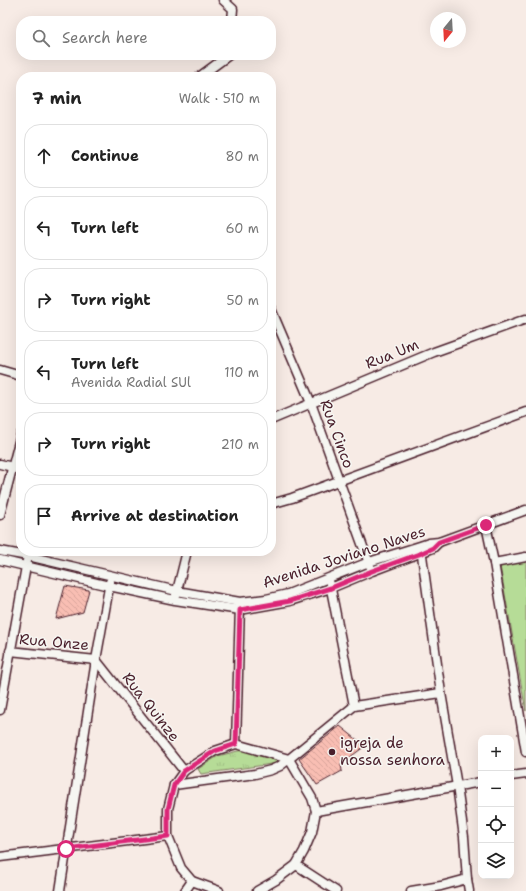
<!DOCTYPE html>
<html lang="en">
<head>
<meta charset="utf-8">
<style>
  :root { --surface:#fff; --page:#f2f2f2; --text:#222; --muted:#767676; --line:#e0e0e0 }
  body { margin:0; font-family:"Shantell Sans",sans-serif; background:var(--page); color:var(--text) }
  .controls { position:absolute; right:12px; bottom:12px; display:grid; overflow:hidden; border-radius:8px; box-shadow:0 4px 16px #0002 }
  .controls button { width:36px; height:36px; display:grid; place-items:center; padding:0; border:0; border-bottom:1px solid var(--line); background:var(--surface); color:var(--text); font:20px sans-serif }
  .compass { position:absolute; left:430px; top:12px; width:36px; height:36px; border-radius:50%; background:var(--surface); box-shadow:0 4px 16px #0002; rotate:198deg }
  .stop { position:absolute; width:12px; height:12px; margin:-9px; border:3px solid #db2777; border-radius:50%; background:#fff }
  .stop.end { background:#db2777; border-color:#fff; box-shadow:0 1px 4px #0008 }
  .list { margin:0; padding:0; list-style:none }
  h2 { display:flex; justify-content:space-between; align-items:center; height:52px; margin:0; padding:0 16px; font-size:17px }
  h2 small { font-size:13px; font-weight:400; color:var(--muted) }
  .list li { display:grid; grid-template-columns:26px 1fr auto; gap:12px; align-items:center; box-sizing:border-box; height:64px; margin:0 8px 8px; padding:0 8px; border:1px solid var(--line); border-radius:16px }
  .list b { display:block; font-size:15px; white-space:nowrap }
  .list p { margin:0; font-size:13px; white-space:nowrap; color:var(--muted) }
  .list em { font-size:13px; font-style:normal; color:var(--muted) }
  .icon { flex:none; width:22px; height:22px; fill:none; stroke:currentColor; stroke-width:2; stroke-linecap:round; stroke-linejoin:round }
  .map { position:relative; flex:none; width:526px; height:891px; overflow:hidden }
  .search { position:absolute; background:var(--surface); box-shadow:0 4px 16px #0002; left:16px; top:16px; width:260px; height:44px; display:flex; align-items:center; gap:10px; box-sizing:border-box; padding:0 14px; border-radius:16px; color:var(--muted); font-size:15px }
  .panel { position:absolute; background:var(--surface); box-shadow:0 4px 16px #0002; left:16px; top:72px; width:260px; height:484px; border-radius:16px }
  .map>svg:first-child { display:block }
</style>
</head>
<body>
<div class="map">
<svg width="526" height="891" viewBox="0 0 526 891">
  <defs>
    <pattern id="grass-tufts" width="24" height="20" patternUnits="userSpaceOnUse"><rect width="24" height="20" fill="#b6dc97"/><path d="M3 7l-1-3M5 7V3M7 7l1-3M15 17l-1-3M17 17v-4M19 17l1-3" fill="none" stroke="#9ebc82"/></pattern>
    <pattern id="building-back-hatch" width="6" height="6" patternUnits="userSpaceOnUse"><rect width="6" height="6" fill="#f9beb3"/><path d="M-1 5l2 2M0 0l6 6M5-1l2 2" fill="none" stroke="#d7a39a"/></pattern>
  </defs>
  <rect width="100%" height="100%" fill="#f7ebe5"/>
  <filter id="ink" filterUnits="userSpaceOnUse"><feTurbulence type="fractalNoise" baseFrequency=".025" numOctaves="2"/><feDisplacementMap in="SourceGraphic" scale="8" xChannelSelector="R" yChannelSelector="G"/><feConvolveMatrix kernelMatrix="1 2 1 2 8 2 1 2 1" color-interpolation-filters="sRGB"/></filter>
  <g filter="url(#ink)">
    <path fill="url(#grass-tufts)" stroke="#807e61" d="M242 750 279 761V763L201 774 198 769 218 756Z"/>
    <path fill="#b6dc97" stroke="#807e61" d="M526 561V711L500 566Z"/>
    <g fill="url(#building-back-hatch)" stroke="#4a1f2b">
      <path d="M65 586 89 590 83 612 56 619Z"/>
      <path d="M340 726 365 746 341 764 342 771 317 785 299 759Z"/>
    </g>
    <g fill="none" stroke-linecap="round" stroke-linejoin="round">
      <g stroke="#4a1f2b" stroke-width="11">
        <g id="street">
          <path d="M223 0 233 9 232 21"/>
          <path d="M199 77 229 55"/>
          <path d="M271 309 311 403 370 566"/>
          <path d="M0 370 21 376"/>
          <path d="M271 420 434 352 526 319"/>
          <path d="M0 464 21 469"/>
          <path d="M271 504 292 498 526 412"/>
          <path d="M0 515 21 434"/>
          <path d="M486 525 494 563 526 752"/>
          <path d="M421 548 441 693 457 786 464 837 467 879 469 891"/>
          <path d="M0 551 28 556 177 591 240 602 266 599 288 594 369 562 420 546 429 543 439 542 526 510"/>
          <path d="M0 560 109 586 175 600 240 610 290 601 331 588 372 571 433 548 439 542"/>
          <path d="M494 563 526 557"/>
          <path d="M330 584 354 706"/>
          <path d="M176 595 187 551"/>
          <path d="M10 651 96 660 184 771"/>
          <path d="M0 710 27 561"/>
          <path d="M236 744 240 605"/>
          <path d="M511 776 526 774"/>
          <path d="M174 785 184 771 215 751 236 744 289 759 354 706 441 693"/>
          <path d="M316 811 481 782"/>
          <path d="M0 857 168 836"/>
          <path d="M296 865 336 891"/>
          <path d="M60 891 96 660 110 582"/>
          <path d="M185 891 192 881"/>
          <path d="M219 891 192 881 181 868 168 836V809L174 785 255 774 271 770 280 766 289 759 312 798 316 811 312 832 304 851 296 865 276 880 257 891"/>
          <path d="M411 891 441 886 467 879"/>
        </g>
      </g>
      <use href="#street" stroke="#f6f6f2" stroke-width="8"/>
    </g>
  </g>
  <g fill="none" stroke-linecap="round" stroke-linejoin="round" filter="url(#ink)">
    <path stroke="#db2777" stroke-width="5" d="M66 849 168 836V809L174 785 184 771 215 751 236 744 240 610 290 601 331 588 372 571 422 553 433 548 439 542 486 525"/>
  </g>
  <circle fill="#4a1f2b" stroke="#f6f6f2" stroke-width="1.5" cx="332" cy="752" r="4"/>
  <g text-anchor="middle" stroke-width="3" stroke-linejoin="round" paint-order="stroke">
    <g font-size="15" fill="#4a1f2b" stroke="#f6f6f2">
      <text transform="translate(392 354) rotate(-22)" y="5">Rua Um</text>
      <text transform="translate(337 434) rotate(70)" y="5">Rua Cinco</text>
      <text transform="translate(344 557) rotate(-18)" y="5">Avenida Joviano Naves</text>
      <text transform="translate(54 642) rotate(5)" y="5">Rua Onze</text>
      <text transform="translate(151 707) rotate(52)" y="5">Rua Quinze</text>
    </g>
    <g font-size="15" fill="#4a1f2b" stroke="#f6f6f2" text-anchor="start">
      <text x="340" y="748">igreja de<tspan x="340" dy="17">nossa senhora</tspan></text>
    </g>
  </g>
</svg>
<div class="controls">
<button>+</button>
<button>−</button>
<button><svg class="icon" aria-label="locate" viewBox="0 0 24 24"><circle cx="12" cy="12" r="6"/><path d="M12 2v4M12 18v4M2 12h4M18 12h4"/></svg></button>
<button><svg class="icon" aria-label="layers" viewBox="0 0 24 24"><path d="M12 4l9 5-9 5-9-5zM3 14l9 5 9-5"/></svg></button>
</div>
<svg class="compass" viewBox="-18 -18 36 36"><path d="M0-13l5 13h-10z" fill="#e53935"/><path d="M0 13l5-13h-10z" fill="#767676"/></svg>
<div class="stop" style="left:66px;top:849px"></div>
<div class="stop end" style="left:486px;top:525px"></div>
<div class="search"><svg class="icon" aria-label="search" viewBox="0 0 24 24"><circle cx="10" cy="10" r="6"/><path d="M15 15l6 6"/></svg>Search here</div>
<section class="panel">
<h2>7 min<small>Walk · 510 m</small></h2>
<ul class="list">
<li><svg class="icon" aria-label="ahead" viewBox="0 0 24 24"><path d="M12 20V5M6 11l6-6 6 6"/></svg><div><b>Continue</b></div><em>80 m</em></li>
<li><svg class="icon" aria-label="left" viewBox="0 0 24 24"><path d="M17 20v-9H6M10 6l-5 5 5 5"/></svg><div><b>Turn left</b></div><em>60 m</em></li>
<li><svg class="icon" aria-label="right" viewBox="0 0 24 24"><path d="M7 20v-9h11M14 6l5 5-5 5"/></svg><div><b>Turn right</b></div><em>50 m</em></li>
<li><svg class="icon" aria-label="left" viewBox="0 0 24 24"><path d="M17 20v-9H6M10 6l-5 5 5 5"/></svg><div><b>Turn left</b><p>Avenida Radial SUl</p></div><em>110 m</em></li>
<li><svg class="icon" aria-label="right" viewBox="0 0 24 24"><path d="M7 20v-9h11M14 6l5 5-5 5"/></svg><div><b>Turn right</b></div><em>210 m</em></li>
<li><svg class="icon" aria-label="arrive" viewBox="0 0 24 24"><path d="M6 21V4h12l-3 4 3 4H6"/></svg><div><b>Arrive at destination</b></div></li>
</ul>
</section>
</div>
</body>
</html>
